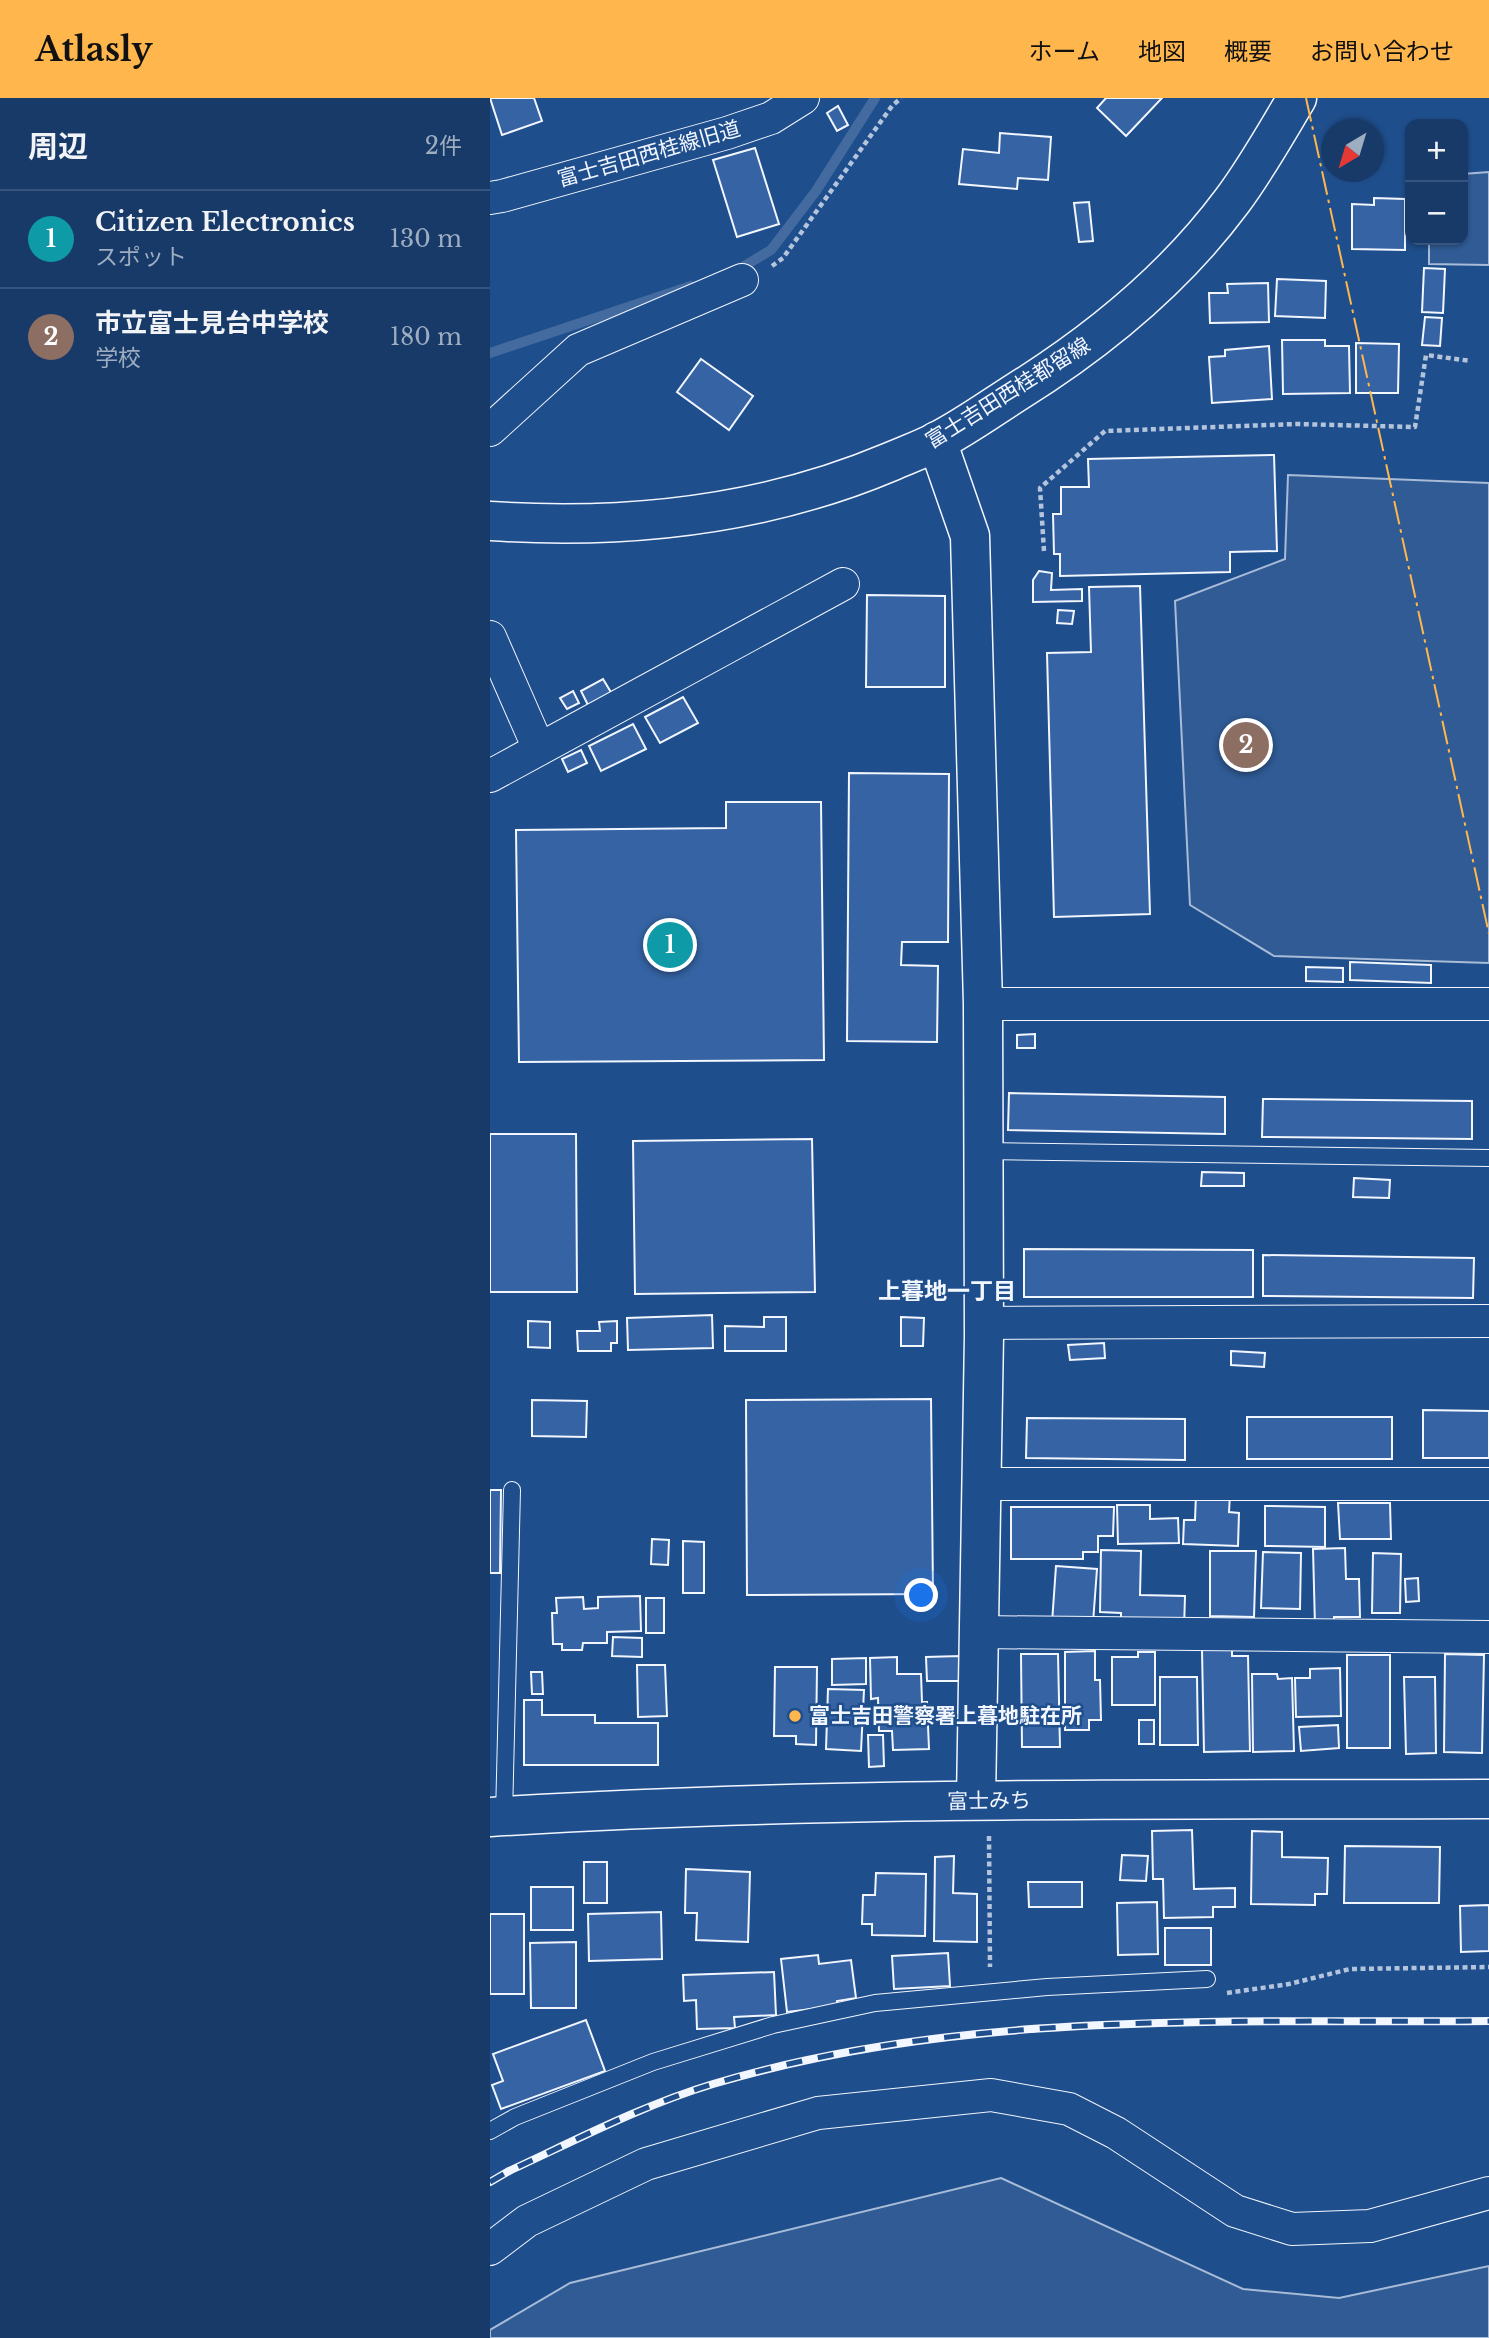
<!DOCTYPE html>
<html lang="ja">
<head>
<meta charset="utf-8">
<style>
  :root { --surface:#173a69; --page:#20416f; --text:#f1f3f6; --muted:#9eadc0; --line:#36547d; --accent:#ffb74d }
  body { margin:0; font-family:"Libre Baskerville","Noto Sans JP",serif; background:var(--page); color:var(--text) }
  .controls { position:absolute; right:21px; top:21px; display:grid; overflow:hidden; border-radius:14px; box-shadow:0 2px 5px #0004 }
  .controls button { width:63px; height:63px; display:grid; place-items:center; padding:0; border:0; border-bottom:2px solid var(--line); background:var(--surface); color:var(--text); font:35px sans-serif }
  .compass { position:absolute; left:831px; top:21px; width:63px; height:63px; border-radius:50%; background:var(--surface); box-shadow:0 2px 5px #0004; rotate:218deg }
  .you { position:absolute; left:432px; top:1498px; width:24px; height:24px; margin:-18px; border:5px solid #fff; border-radius:50%; background:#1a73e8; box-shadow:0 0 0 10px #1a73e833 }
  .badge { display:grid; place-items:center; width:46px; height:46px; border-radius:50%; background:var(--accent); color:#fff; font-size:23px; font-weight:700 }
  .pin { position:absolute; translate:-50% -50%; border:4px solid #fff; box-shadow:0 2px 7px #0006 }
  .list { margin:0; padding:0; list-style:none }
  h2 { display:flex; justify-content:space-between; align-items:center; height:91px; margin:0; padding:0 28px; font-size:30px }
  h2 small { font-size:23px; font-weight:400; color:var(--muted) }
  .list li { display:grid; grid-template-columns:46px 1fr auto; gap:21px; align-items:center; box-sizing:border-box; height:98px; padding:0 28px; border-top:2px solid var(--line) }
  .list b { display:block; font-size:26px; white-space:nowrap }
  .list p { margin:0; font-size:23px; white-space:nowrap; color:var(--muted) }
  .list em { font-size:23px; font-style:normal; color:var(--muted) }
  .map { position:relative; flex:none; width:999px; height:2240px; overflow:hidden }
  header { display:flex; align-items:center; gap:42px; box-sizing:border-box; height:98px; padding:0 35px; background:var(--accent); color:#111 }
  header strong { font-size:33px }
  nav { display:flex; gap:38px; margin-inline-start:auto; font-size:24px }
  main { display:flex }
  aside { flex:1; background:var(--surface) }
  .map>svg:first-child { display:block }
</style>
</head>
<body>
<header>
<strong>Atlasly</strong>
<nav><a>ホーム</a><a>地図</a><a>概要</a><a>お問い合わせ</a></nav>
</header>
<main>
<aside>
<h2>周辺<small>2件</small></h2>
<ul class="list">
<li><span class="badge" style="background:#0f9aa8">1</span><div><b>Citizen Electronics</b><p>スポット</p></div><em>130 m</em></li>
<li><span class="badge" style="background:#8d6e63">2</span><div><b>市立富士見台中学校</b><p>学校</p></div><em>180 m</em></li>
</ul>
</aside>
<div class="map">
<svg width="999" height="2240" viewBox="0 0 999 2240">
  <rect width="100%" height="100%" fill="#1f4e8c"/>
  <g fill="#305b95" stroke="#a8bbd7" stroke-width="2">
    <path d="M999 74V167L939 166V142H973V76Z"/>
    <path d="M798 377 999 385V865L784 858 700 807 685 503 795 461Z"/>
    <path d="M511 2080 753 2191 849 2200 999 2168V2240H0V2232L80 2185Z"/>
  </g>
  <g fill="none" stroke-linecap="round" stroke-linejoin="round">
    <g stroke="#446ba0" stroke-width="10">
      <path d="M246 173 281 152 326 93 385 0"/>
      <path d="M0 255 201 188"/>
    </g>
  </g>
  <g fill="#3563a3" stroke="#f2f6ff" stroke-width="2">
    <path d="M0 0H44L52 23 12 37Z"/>
    <path d="M616 0H672L636 38 607 10Z"/>
    <path d="M348 8 358 27 347 33 337 15Z"/>
    <path d="M510 35 561 39 558 82 528 80 527 91 469 86 473 51 509 55Z"/>
    <path d="M265 50 289 126 247 139 223 62Z"/>
    <path d="M884 100 915 101V152L862 151V106L884 107Z"/>
    <path d="M599 104 603 143 589 144 584 105Z"/>
    <path d="M934 170 955 171 953 215 932 214Z"/>
    <path d="M787 181 836 183 835 220 785 218Z"/>
    <path d="M778 185 779 224 720 225 719 195H738L737 186Z"/>
    <path d="M935 219 952 220 950 248 932 247Z"/>
    <path d="M792 242H835V248H859L860 295 793 296Z"/>
    <path d="M866 245 909 246 908 295H866Z"/>
    <path d="M779 248 782 301 722 305 719 259 735 258V252Z"/>
    <path d="M211 261 263 298 239 332 187 294Z"/>
    <path d="M784 357 787 453 740 454V474L570 478V456H564L563 416H571V389H599L598 361Z"/>
    <path d="M549 473 562 475 561 492 592 491V503L543 504V482Z"/>
    <path d="M650 488 660 816 564 819 557 555 601 554 599 489Z"/>
    <path d="M377 497 455 498V589H376Z"/>
    <path d="M568 512 584 513 582 526 567 525Z"/>
    <path d="M113 581 122 596 99 609 91 593Z"/>
    <path d="M83 593 89 605 77 611 70 600Z"/>
    <path d="M193 599 208 625 170 645 155 619Z"/>
    <path d="M143 626 156 651 111 673 99 648Z"/>
    <path d="M91 652 97 665 78 674 72 661Z"/>
    <path d="M359 675 459 676 458 844H412L411 867 448 868 447 944 357 943Z"/>
    <path d="M236 704H331L334 962 29 964 26 732 236 730Z"/>
    <path d="M860 864 941 867V885L860 882Z"/>
    <path d="M816 869 853 870V884L816 883Z"/>
    <path d="M545 936V950H527V937Z"/>
    <path d="M519 995 735 999V1036L518 1032Z"/>
    <path d="M773 1001 982 1003V1041L772 1039Z"/>
    <path d="M0 1036H86L87 1194H0Z"/>
    <path d="M322 1041 325 1194 145 1196 143 1043Z"/>
    <path d="M712 1074 754 1075V1088H711Z"/>
    <path d="M864 1080 900 1082 899 1100 863 1099Z"/>
    <path d="M534 1151 763 1152V1199H534Z"/>
    <path d="M773 1157 984 1160 983 1200 773 1198Z"/>
    <path d="M222 1217 223 1250 138 1252 137 1220Z"/>
    <path d="M274 1219H296V1253H235V1228L274 1229Z"/>
    <path d="M411 1219 434 1220 433 1248H411Z"/>
    <path d="M38 1223 60 1224V1250L38 1249Z"/>
    <path d="M127 1223V1245H121V1253H88L87 1233H110L109 1224Z"/>
    <path d="M614 1245 615 1260 580 1262 578 1247Z"/>
    <path d="M741 1253 775 1255 774 1269 741 1267Z"/>
    <path d="M441 1301 443 1496 257 1497 256 1302Z"/>
    <path d="M42 1302 97 1303 96 1339 42 1338Z"/>
    <path d="M933 1312 999 1313V1360H933Z"/>
    <rect x="757" y="1319" width="145" height="42"/>
    <path d="M537 1320 695 1321V1362L536 1360Z"/>
    <path d="M0 1392H11L10 1475H0Z"/>
    <path d="M706 1396H740L739 1414 749 1415 748 1448 693 1446 694 1422H705Z"/>
    <path d="M848 1405H900L901 1441H850Z"/>
    <path d="M627 1407H660V1421L688 1420 689 1445 628 1446Z"/>
    <path d="M775 1408 835 1409V1449L775 1448Z"/>
    <path d="M521 1409H624L623 1438H608V1454H593V1461H521Z"/>
    <path d="M162 1441 179 1442 178 1467 161 1466Z"/>
    <path d="M193 1443 214 1444V1495H193Z"/>
    <path d="M855 1450 856 1481H869L870 1519H844V1528H825L823 1451Z"/>
    <path d="M611 1452 651 1453 650 1497 695 1498 694 1531 631 1529V1515L610 1514Z"/>
    <path d="M720 1453H766L764 1519 720 1518Z"/>
    <path d="M773 1454 811 1455 810 1511 771 1510Z"/>
    <path d="M883 1455 911 1456 910 1515H882Z"/>
    <path d="M566 1468 607 1471 603 1525H562Z"/>
    <path d="M928 1480 929 1503 916 1504 915 1481Z"/>
    <path d="M150 1498 151 1533 117 1534V1545H93L92 1552H72V1546H63L62 1515H67L66 1500 93 1499 94 1511 108 1510V1499Z"/>
    <rect x="156" y="1500" width="18" height="35"/>
    <path d="M123 1539 152 1540V1559L122 1558Z"/>
    <path d="M712 1552H742V1558H758L760 1653 714 1654Z"/>
    <path d="M605 1553V1582H610L611 1622H599V1632H575V1554Z"/>
    <path d="M648 1554H665V1607H622V1559H648Z"/>
    <path d="M531 1556H568L570 1649H532Z"/>
    <path d="M955 1556 994 1557 992 1655 954 1654Z"/>
    <rect x="857" y="1557" width="43" height="93"/>
    <path d="M470 1558 471 1583H437L436 1559Z"/>
    <path d="M407 1559V1576H431L432 1604H437L439 1651 403 1652 402 1633H389L388 1600 381 1601 380 1560Z"/>
    <path d="M376 1560V1586L342 1587V1561Z"/>
    <path d="M147 1567H175L177 1618 148 1619Z"/>
    <path d="M285 1569H327L326 1647 306 1646V1638H284Z"/>
    <path d="M850 1570 851 1618 806 1619 805 1580H820V1571Z"/>
    <path d="M41 1574H52L53 1596H42Z"/>
    <path d="M762 1576H787L788 1581 802 1580 804 1653 763 1654Z"/>
    <path d="M670 1579H707L708 1647H670Z"/>
    <path d="M914 1579H945L946 1655 916 1656Z"/>
    <path d="M338 1591 374 1592 371 1653 336 1651Z"/>
    <path d="M34 1602H52V1617H105V1625H168V1667H34Z"/>
    <rect x="649" y="1622" width="15" height="24"/>
    <path d="M848 1627 849 1650 811 1653 809 1629Z"/>
    <path d="M378 1637H393L394 1668 379 1669Z"/>
    <path d="M702 1732 704 1791 745 1790V1809H723V1819L674 1820 673 1781H663L662 1733Z"/>
    <path d="M762 1733 792 1734V1759L838 1760 837 1796H825V1807L761 1806Z"/>
    <path d="M855 1748 950 1749 949 1805H854Z"/>
    <path d="M632 1757 658 1758 656 1783 630 1782Z"/>
    <path d="M464 1758 463 1795 487 1796V1844L444 1843 445 1759Z"/>
    <rect x="94" y="1764" width="23" height="41"/>
    <path d="M196 1771 260 1774 258 1844 206 1842 207 1815H195Z"/>
    <path d="M386 1775 436 1776 435 1838 382 1837V1826H372L373 1797H385Z"/>
    <path d="M538 1784H592V1809H539Z"/>
    <rect x="41" y="1789" width="42" height="43"/>
    <path d="M667 1804 668 1856 628 1857 627 1805Z"/>
    <path d="M999 1807V1853L971 1854 970 1808Z"/>
    <path d="M171 1814 172 1861 99 1863 98 1816Z"/>
    <rect x="0" y="1816" width="34" height="80"/>
    <rect x="675" y="1830" width="46" height="37"/>
    <path d="M86 1844V1910H41L40 1845Z"/>
    <path d="M458 1855 460 1888 404 1891 402 1858Z"/>
    <path d="M328 1857 329 1866 361 1862 366 1900 347 1903V1908L297 1914 291 1861Z"/>
    <path d="M284 1874 286 1917 244 1919 245 1930 207 1931 206 1902 194 1903 193 1877Z"/>
    <path d="M96 1922 115 1973 11 2011 2 1987 13 1983 3 1956Z"/>
  </g>
  <g fill="none" stroke-linecap="round" stroke-linejoin="round">
    <g stroke="#f2f6ff" stroke-width="18">
      <g id="lane">
        <path d="M493 1053 999 1060"/>
        <path d="M14 1718 22 1392"/>
        <path d="M0 2033 25 2019 163 1964 283 1927 385 1905 557 1889 717 1881"/>
      </g>
    </g>
    <g stroke="#f2f6ff" stroke-width="34">
      <g id="street">
        <path d="M0 100 12 98 237 35 281 20 313 0"/>
        <path d="M0 332 88 252 252 182"/>
        <path d="M0 539 49 651"/>
        <path d="M0 678 353 486"/>
        <path d="M493 906H999"/>
        <path d="M494 1225 999 1223"/>
        <path d="M492 1386H999"/>
        <path d="M489 1534 999 1539"/>
        <path d="M0 2151 37 2123 156 2066 328 2015 501 1997 579 2011 626 2035 745 2113 802 2131 880 2128 999 2095"/>
      </g>
    </g>
    <g stroke="#f2f6ff" stroke-width="41">
      <g id="secondary">
        <path d="M447 343 480 438 493 906 494 1237 486 1702"/>
        <path d="M0 423C137 432 272 418 400 364 416 357 433 351 448 343 475 329 500 311 525 295 607 244 684 181 742 103 766 71 786 35 807 0"/>
      </g>
    </g>
    <g stroke="#f2f6ff" stroke-width="41">
      <path id="highway" d="M0 1719C332 1698 666 1702 999 1701"/>
    </g>
    <g stroke="#b3c4dc" stroke-width="4.5" stroke-dasharray="5 3.5" stroke-linecap="butt">
      <path d="M282 168 293 160 402 8 411 0"/>
      <path d="M554 453 550 390 615 333 806 326 925 329 936 257 981 263"/>
      <path d="M499 1738 500 1869"/>
      <path d="M737 1895 799 1886 860 1871 999 1869"/>
    </g>
    <use href="#lane" stroke="#1f4e8c" stroke-width="16"/>
    <use href="#street" stroke="#1f4e8c" stroke-width="32"/>
    <use href="#secondary" stroke="#1f4e8c" stroke-width="38"/>
    <use href="#highway" stroke="#1f4e8c" stroke-width="38"/>
    <g stroke="#f2f6ff" stroke-width="8">
      <path id="rail" d="M0 2084 19 2073C86 2042 153 2007 223 1986 473 1911 741 1925 999 1923"/>
    </g>
    <use href="#rail" stroke="#1f4e8c" stroke-width="5" stroke-dasharray="16" stroke-linecap="butt"/>
    <path stroke="#ffb74d" stroke-width="2" stroke-dasharray="24 5 3.5 5" stroke-linecap="butt" d="M816 0 999 836"/>
  </g>
  <circle fill="#ffb74d" stroke="#1f4e8c" stroke-width="2.5" cx="305" cy="1618" r="7"/>
  <g text-anchor="middle" stroke-width="5" stroke-linejoin="round" paint-order="stroke">
    <g font-size="21" fill="#f2f6ff" stroke="#1f4e8c">
      <text transform="translate(159 56) rotate(-16)" y="7">富士吉田西桂線旧道</text>
      <text transform="translate(518 295) rotate(-32)" y="7">富士吉田西桂都留線</text>
      <text transform="translate(499 1703) rotate(-1)" y="7">富士みち</text>
    </g>
    <g font-size="21" font-weight="bold" fill="#f2f6ff" stroke="#1f4e8c" text-anchor="start">
      <text x="319" y="1625">富士吉田警察署上暮地駐在所</text>
    </g>
    <g font-size="23" font-weight="bold" fill="#f2f6ff" stroke="#1f4e8c">
      <text x="457" y="1201">上暮地一丁目</text>
    </g>
  </g>
</svg>
<div class="controls">
<button>+</button>
<button>−</button>
</div>
<svg class="compass" viewBox="-18 -18 36 36"><path d="M0-13l5 13h-10z" fill="#e53935"/><path d="M0 13l5-13h-10z" fill="#9eadc0"/></svg>
<div class="you"></div>
<div class="pin badge" style="left:180px;top:847px;background:#0f9aa8">1</div>
<div class="pin badge" style="left:756px;top:647px;background:#8d6e63">2</div>
</div>
</main>
</body>
</html>
